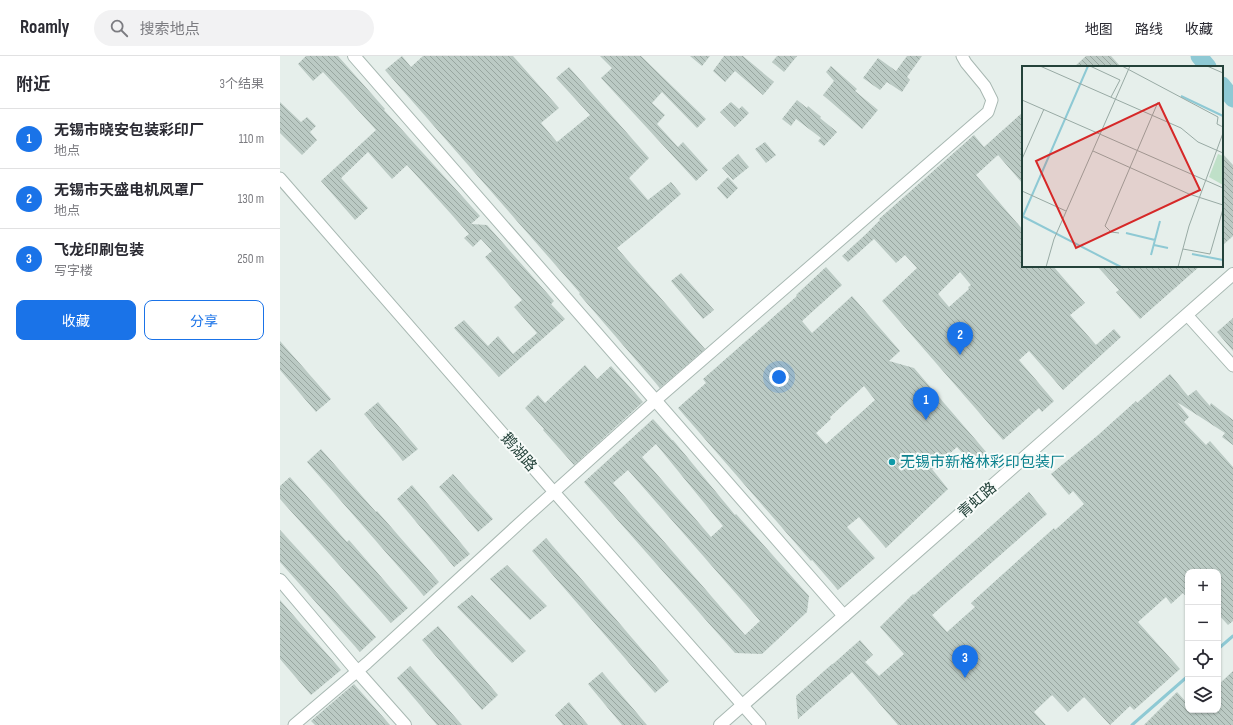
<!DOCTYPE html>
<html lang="zh">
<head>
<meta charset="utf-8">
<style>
  :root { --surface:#fff; --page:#f2f2f3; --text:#2b2b33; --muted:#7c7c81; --line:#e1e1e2; --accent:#1a73e8 }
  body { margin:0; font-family:"Sofia Sans Condensed","Noto Sans SC",sans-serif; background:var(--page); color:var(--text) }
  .controls { position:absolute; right:12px; bottom:12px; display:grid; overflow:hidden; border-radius:8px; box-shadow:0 1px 3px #0004 }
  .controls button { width:36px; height:36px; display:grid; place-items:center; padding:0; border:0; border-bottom:1px solid var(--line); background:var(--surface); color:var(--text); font:20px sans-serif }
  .you { position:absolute; left:499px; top:321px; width:14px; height:14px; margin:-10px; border:3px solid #fff; border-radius:50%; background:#1a73e8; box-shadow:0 0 0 6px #1a73e833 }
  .badge { display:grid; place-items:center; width:26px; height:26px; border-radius:50%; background:var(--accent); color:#fff; font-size:13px; font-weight:700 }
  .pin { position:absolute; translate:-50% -33px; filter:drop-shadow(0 1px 2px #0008) }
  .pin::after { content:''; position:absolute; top:21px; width:14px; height:12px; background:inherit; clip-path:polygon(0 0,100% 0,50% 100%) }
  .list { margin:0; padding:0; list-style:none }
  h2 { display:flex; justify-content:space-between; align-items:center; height:52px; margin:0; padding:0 16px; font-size:17px }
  h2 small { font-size:13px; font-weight:400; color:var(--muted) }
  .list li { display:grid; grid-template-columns:26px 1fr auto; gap:12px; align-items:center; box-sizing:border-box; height:60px; padding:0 16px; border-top:1px solid var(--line) }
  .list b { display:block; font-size:15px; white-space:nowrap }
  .list p { margin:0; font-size:13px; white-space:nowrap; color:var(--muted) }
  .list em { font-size:13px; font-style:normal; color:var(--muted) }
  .actions { display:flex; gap:8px; padding:12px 16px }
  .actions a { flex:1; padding:9px 0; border:1px solid var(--accent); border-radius:8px; text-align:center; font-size:14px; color:var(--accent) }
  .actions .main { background:var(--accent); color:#fff }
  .icon { flex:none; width:22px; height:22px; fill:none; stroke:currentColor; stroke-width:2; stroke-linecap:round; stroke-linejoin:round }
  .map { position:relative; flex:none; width:953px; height:669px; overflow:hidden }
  header { display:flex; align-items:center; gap:24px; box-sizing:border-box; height:56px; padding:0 20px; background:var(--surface); border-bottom:1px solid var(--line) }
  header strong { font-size:19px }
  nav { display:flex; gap:22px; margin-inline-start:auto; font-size:14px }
  .search { width:280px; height:36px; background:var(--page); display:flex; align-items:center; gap:10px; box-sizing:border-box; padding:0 14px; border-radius:22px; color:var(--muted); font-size:15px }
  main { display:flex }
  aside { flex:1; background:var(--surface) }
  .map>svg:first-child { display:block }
</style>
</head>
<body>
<header>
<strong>Roamly</strong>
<div class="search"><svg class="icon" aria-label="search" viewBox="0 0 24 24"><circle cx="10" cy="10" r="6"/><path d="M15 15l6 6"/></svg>搜索地点</div>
<nav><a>地图</a><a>路线</a><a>收藏</a></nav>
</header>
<main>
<aside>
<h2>附近<small>3个结果</small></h2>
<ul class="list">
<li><span class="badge">1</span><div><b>无锡市晓安包装彩印厂</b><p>地点</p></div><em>110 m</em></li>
<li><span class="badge">2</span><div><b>无锡市天盛电机风罩厂</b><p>地点</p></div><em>130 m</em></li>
<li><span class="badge">3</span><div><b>飞龙印刷包装</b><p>写字楼</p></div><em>250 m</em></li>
</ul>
<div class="actions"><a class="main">收藏</a><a>分享</a></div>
</aside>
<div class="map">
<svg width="953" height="669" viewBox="0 0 953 669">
  <defs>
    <pattern id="building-back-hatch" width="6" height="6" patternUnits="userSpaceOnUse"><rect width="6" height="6" fill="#bbcac4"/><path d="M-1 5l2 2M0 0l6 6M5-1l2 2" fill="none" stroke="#98a6a0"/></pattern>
  </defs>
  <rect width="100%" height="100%" fill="#e6efeb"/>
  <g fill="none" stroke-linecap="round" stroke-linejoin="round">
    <g stroke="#8ec9d4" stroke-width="3">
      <path d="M938 593 953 580"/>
      <path d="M852 669 908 620"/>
    </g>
    <g stroke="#8ec9d4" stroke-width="17">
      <path d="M919 0 928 11"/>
      <path d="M942 29 953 43"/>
    </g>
  </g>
  <g fill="url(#building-back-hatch)" fill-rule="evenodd">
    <path d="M26 0H58L105 53 104 54 200 160 191 168 207 169 274 245 271 248 285 263 219 321 174 272 184 264 208 290 218 280 233 298 257 277 234 251 242 244 205 201 212 195 201 183 193 191 184 182 189 178 127 109 112 123 88 96 61 122 88 152 75 164 41 125 96 74 43 16 33 25 18 8Z"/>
    <path d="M122 0 131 11 143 0H233L279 52 261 67 277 86 310 59 276 22 289 11 369 102 349 122 368 144 391 126 401 138 363 171 337 192 425 293 380 332 299 238 300 237 105 14Z"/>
    <path d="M320 0H361L426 63 417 72 382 36 372 47 385 59 377 68 398 91 403 86 428 114 416 125 321 22 332 12Z"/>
    <path d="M410 0H430L422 10Z"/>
    <path d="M444 0H463L494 26 483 39 455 15 445 26 433 15Z"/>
    <path d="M497 0H517L504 16 492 6Z"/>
    <path d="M627 0H642L627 21 630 24 622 36 607 26 600 34 583 22 598 2 616 15Z"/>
    <path d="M806 0H831L841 11H794Z"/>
    <path d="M551 10 577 33 575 35 598 54 582 73 543 39 554 25 546 16Z"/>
    <path d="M517 44 527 52 528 50 541 61 540 62 557 76 544 90 538 85 541 82 516 63 511 70 502 63Z"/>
    <path d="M0 46 21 66 27 61 36 70 30 76 37 84 22 99 0 77Z"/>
    <path d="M451 46 459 53 462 50 469 57 455 71 440 56Z"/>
    <path d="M743 56V128L718 99 696 119 743 174V210H773L805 247 790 259 816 289 834 273 841 281 783 334 749 295 739 304 774 345 762 356 759 352 723 384 602 245 637 212 625 199 616 207 594 183 568 206 562 200 585 179 600 164 599 163 694 79 704 91ZM680 216 691 229 688 231 689 233 669 251 658 238Z"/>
    <path d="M485 86 496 99 486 107 475 93Z"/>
    <path d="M942 97 953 109V180L942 190Z"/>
    <path d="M458 98 469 111 453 124 442 112Z"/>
    <path d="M448 121 458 132 447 143 437 132Z"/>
    <path d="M817 210H920L860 263 836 236 839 234Z"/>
    <path d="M546 211 562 229 522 265 532 277 572 240 620 295 609 305 634 312 707 397 693 409 677 391 652 413 668 433 606 492 579 461 567 471 595 502 558 534 532 504 531 505 398 352 426 327 423 323 517 240 516 239ZM584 330 595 344 546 388 536 377 551 363 550 361Z"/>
    <path d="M401 217 434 254 423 263 391 225Z"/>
    <path d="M953 262V295L937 276Z"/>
    <path d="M0 285 51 343 36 356 0 314Z"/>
    <path d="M305 309 317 323 331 310 363 346 294 409 263 374 264 373 245 352 258 339 265 347Z"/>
    <path d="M890 318 908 340 916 334 930 350 931 347 953 364V389L942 381 945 377 897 346 909 361 904 366 926 389 930 385 953 411V565L948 569 938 558V516H908V542L903 537 891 548 886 541 858 566 900 613 854 654 850 650 830 669 804 641 788 656 772 639 754 656 766 669H618L572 616 518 663 516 640 552 608H553L580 584 593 599 585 606 599 620 624 598 600 571 633 538 634 539 749 436 767 458 652 559 667 576 695 551 691 547 774 472 775 474 804 448 793 435 789 439 771 418 817 380 856 345 857 347Z"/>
    <path d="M98 346 138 393 123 405 84 358Z"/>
    <path d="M373 363 392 384H393L455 459 456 458 529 540 527 556 482 598 455 597 304 426ZM376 388 443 470 431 481 362 401ZM348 414 480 565 465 579 333 427Z"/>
    <path d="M41 393 96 456 97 455 159 526 144 540 27 406Z"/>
    <path d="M173 418 213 463 198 476 159 431Z"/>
    <path d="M10 421 67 486 69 484 128 552 111 567 0 443V430Z"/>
    <path d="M132 429 190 498 174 511 117 443Z"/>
    <path d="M0 474 35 512 96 581 80 596 0 506Z"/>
    <path d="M266 482 389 625 375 637 252 495Z"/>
    <path d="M227 509 267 550 250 564 210 523Z"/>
    <path d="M192 539 246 595 232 607 177 551Z"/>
    <path d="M0 544 61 614 31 639 0 603Z"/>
    <path d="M158 570 218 639 202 654 142 584Z"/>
    <path d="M130 610 182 669H157L117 622Z"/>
    <path d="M953 615V669H864L897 636 908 648V654H938V629Z"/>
    <path d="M322 616 367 669H342L308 628Z"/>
    <path d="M74 628 110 669H35L31 665Z"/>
    <path d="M289 646 308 669H283L275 659Z"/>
  </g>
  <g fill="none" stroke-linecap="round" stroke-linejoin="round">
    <g stroke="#a8b8b2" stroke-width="13">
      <g id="minor">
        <path d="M0 122 274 436 480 669"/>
        <path d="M907 259 953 310"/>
        <path d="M14 669 87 607 244 463 375 345 708 56 712 44 705 30 686 7 682 0"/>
      </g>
    </g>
    <g stroke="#a8b8b2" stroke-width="14">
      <g id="tertiary">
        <path d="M74 0 564 560"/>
        <path d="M0 524 77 615 125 669"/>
        <path d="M440 669 953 218"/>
      </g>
    </g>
    <use href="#minor" stroke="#fff" stroke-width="11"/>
    <use href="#tertiary" stroke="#fff" stroke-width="12"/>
  </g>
  <circle fill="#0f9aa8" stroke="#f7fbf9" stroke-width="1.5" cx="612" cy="406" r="4"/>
  <g text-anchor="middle" stroke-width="4" stroke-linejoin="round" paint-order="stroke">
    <g font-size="15" fill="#24423a" stroke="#f7fbf9">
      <text transform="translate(239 396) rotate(49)" y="5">鹅湖路</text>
      <text transform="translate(697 444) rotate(-41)" y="5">青虹路</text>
    </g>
    <g font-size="15" fill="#0d838f" stroke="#f7fbf9" text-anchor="start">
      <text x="620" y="411">无锡市新格林彩印包装厂</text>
    </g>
  </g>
  <g transform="translate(742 10)">
    <rect width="201" height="201" fill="#e6efeb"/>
    <path d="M196 88 201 90V119L187 111Z" fill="#bfe0c8"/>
    <path fill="none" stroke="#8ec9d4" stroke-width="2" d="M159 30 201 50M0 150 99 201M1 150 66 0M104 167 133 174M132 179 146 182M170 188 201 194M129 189 138 155"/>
    <path fill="none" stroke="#98aaa4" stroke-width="1" d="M18 0 159 62 176 76 201 87M68 0 98 14 89 31M100 0 196 51 195 58 201 61M185 0 201 7M0 34 201 122M71 85 167 128 201 139M0 93 22 43M0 125 44 145M97 167 89 166 83 160 136 36M161 183 188 188 201 143M24 201 32 173 108 0M156 201 167 160 201 67"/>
    <path fill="#d62828" fill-opacity="0.15" stroke="#d62828" stroke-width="2" d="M137 37 178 124 54 182 14 95Z"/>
    <rect width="201" height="201" fill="none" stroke="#24423a" stroke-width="2"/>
  </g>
</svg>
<div class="controls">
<button>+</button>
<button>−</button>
<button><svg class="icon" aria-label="locate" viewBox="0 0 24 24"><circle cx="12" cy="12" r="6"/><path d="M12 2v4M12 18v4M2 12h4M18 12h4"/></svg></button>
<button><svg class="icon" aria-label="layers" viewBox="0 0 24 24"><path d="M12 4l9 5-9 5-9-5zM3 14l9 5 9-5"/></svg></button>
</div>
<div class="you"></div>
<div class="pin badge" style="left:646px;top:364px">1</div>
<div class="pin badge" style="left:680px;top:299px">2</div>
<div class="pin badge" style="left:685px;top:622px">3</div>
</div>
</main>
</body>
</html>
